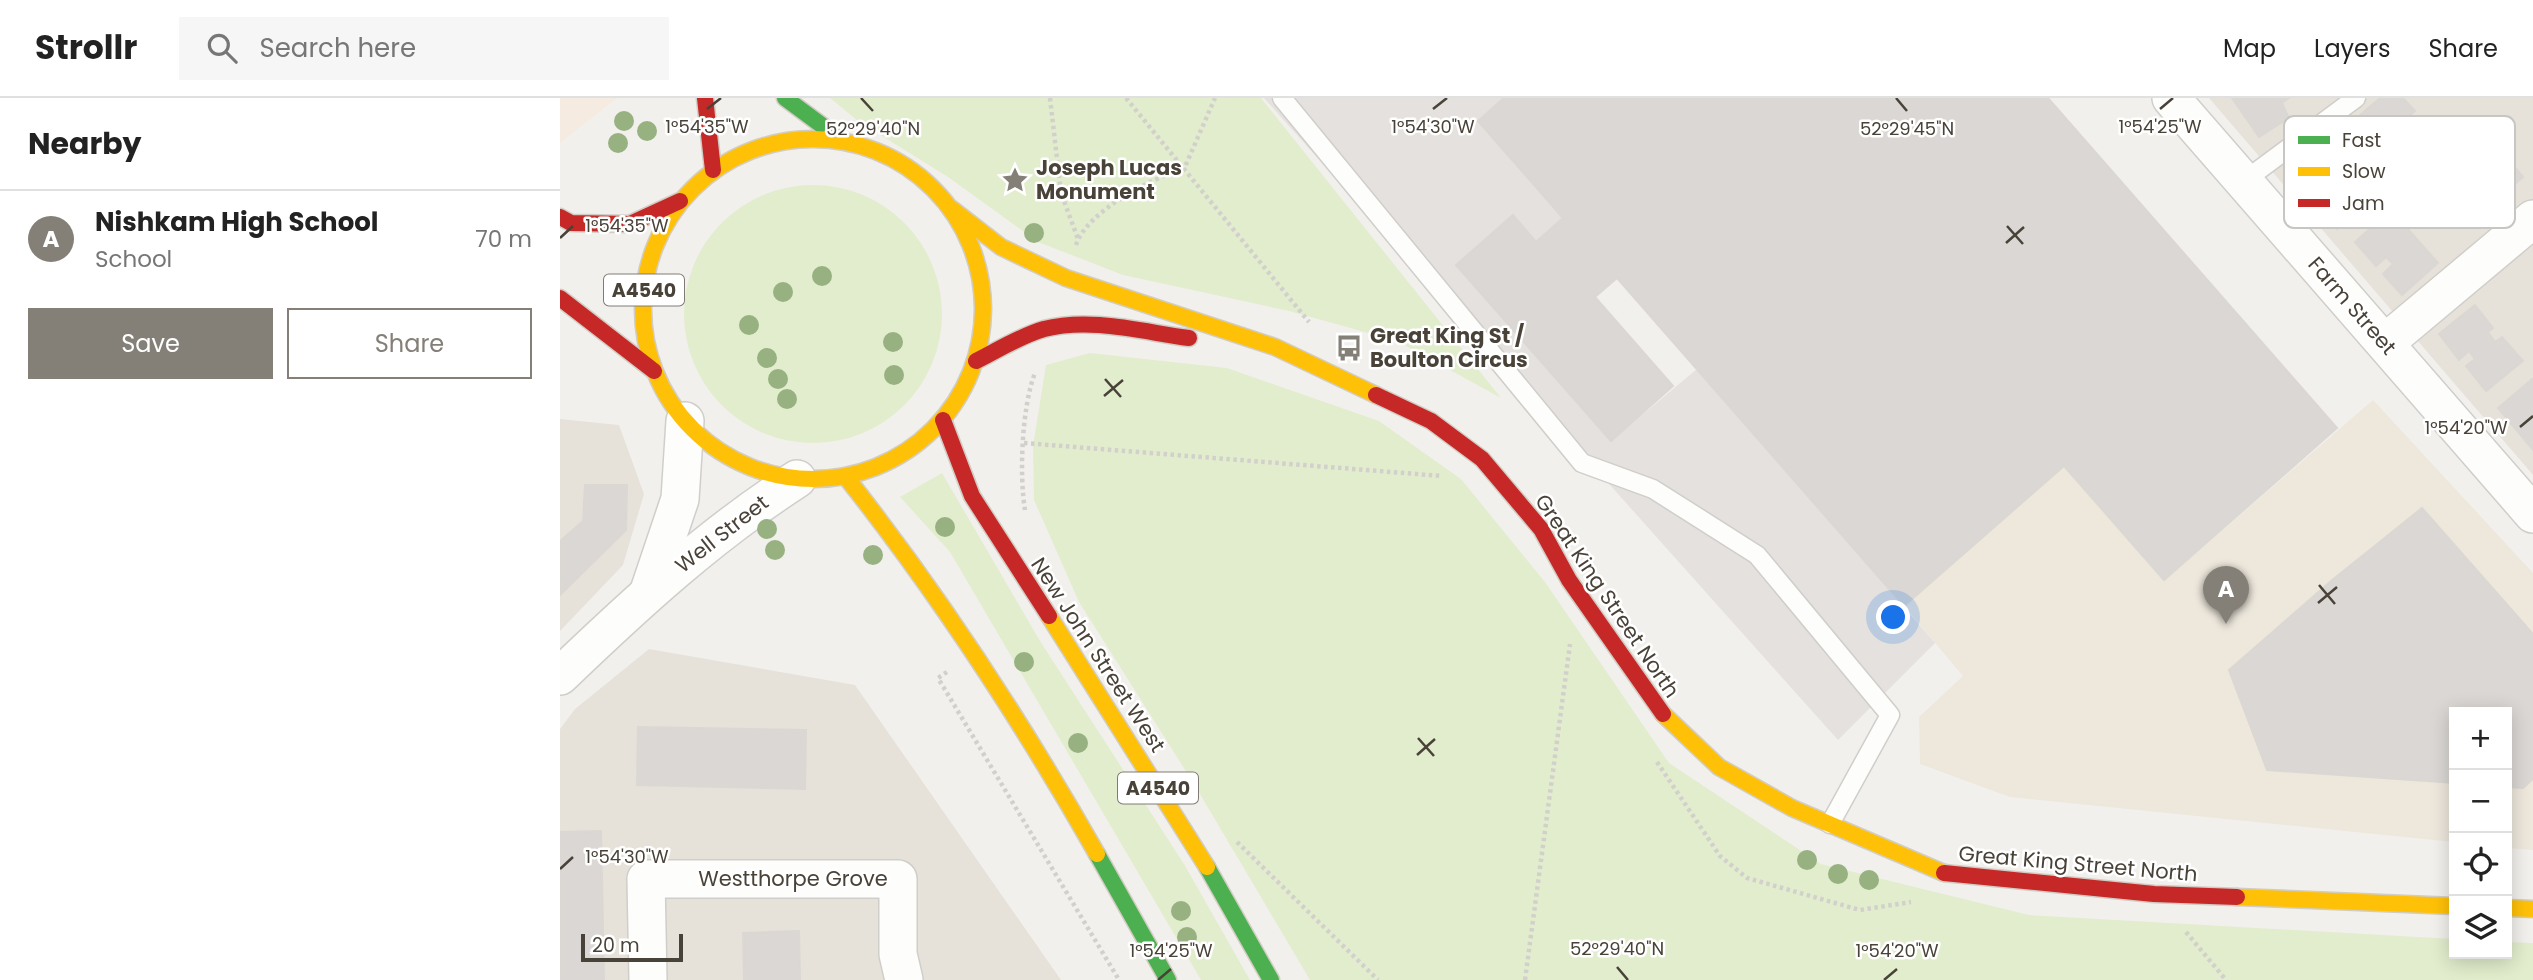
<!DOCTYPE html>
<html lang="en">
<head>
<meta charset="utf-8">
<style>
  :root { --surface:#fff; --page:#f6f6f6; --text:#222; --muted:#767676; --line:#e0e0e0; --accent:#847f77 }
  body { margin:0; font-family:Poppins,sans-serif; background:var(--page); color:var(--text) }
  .controls { position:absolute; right:21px; bottom:21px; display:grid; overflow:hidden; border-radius:0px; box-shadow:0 4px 18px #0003 }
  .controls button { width:63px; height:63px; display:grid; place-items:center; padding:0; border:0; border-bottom:2px solid var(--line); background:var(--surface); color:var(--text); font:35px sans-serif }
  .scale { position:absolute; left:21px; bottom:18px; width:102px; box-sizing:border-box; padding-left:7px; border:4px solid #494238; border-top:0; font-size:19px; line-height:24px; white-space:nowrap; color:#494238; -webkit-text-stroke:5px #fff; paint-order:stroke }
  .you { position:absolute; left:1334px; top:520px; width:24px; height:24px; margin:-18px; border:5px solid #fff; border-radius:50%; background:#1a73e8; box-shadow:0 0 0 10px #1a73e833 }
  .badge { display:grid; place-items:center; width:46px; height:46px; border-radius:50%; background:var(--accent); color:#fff; font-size:23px; font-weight:700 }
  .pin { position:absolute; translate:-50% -58px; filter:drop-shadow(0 2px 4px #0008) }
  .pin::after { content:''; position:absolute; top:37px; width:24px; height:21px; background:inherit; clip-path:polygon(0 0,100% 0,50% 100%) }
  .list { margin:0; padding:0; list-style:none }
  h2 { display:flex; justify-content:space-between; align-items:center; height:91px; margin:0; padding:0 28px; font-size:30px }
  h2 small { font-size:23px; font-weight:400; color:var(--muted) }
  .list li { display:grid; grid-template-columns:46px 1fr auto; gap:21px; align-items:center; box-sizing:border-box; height:98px; padding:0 28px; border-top:2px solid var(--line) }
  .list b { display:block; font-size:26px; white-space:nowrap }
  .list p { margin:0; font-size:23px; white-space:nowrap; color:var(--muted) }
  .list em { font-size:23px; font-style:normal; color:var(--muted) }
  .actions { display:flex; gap:14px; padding:21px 28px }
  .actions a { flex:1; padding:16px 0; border:2px solid var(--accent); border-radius:0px; text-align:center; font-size:24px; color:var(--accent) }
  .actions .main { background:var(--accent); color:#fff }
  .icon { flex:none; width:38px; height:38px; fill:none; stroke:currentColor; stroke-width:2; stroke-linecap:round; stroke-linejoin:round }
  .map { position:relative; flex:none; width:1973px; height:882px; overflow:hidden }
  header { display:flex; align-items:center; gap:42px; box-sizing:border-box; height:98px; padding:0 35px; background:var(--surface); border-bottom:2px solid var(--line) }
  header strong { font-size:33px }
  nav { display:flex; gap:38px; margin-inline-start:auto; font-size:24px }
  .search { width:490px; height:63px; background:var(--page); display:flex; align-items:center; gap:18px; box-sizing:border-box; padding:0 24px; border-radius:0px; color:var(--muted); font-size:26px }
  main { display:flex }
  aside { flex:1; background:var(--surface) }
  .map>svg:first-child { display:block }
</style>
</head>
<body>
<header>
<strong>Strollr</strong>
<div class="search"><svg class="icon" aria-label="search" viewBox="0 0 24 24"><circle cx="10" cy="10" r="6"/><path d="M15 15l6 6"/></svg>Search here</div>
<nav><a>Map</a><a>Layers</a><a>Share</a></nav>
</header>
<main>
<aside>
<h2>Nearby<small></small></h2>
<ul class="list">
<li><span class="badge">A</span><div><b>Nishkam High School</b><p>School</p></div><em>70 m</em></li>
</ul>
<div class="actions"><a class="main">Save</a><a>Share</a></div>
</aside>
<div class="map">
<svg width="1973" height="882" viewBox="0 0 1973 882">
  <rect width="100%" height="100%" fill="#f2f0ed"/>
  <g fill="#e6e2da">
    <path d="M1649 0H1973V377Z"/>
    <path d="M0 321 59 327 84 396 63 467 0 533Z"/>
    <path d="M89 551 295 587 501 882H0V631L15 611Z"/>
  </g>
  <path fill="#f5ebe0" d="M0 0H57L0 45Z"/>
  <path fill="#ede7dc" d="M1813 302 1973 475V752L1947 750V614H1894V744L1450 699 1360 666 1359 619 1403 578 1344 508 1504 368 1605 482Z"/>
  <g fill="#e2edcd">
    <path d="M270 0H701L941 300 837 243 729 213 563 177 478 144 388 79 298 23Z"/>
    <circle cx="253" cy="216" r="129"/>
    <path d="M530 255 667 270 819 323 901 381 985 484 1109 665 1261 766 1469 817 1894 841V856H1947V844L1973 845V882H750L634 686 519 504 474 402 473 348 486 267Z"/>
    <path d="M382 375 480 543 624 766 690 882H641L390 454 340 399Z"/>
  </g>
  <path fill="#e4e1de" d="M704 0H944L918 23 1003 120 976 144 952 118 897 167 1051 343 1137 271 1375 545 1278 642Z"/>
  <g fill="#dad7d4" stroke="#dbd7d2" stroke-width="2">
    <path d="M944 0H1488L1777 330 1604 482 1504 368 1344 508 1057 180 1035 199 1113 288 1051 343 896 167 953 117 976 144 1003 120 918 23Z"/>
    <path d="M1672 0H1729L1722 5 1729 20 1699 39Z"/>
    <path d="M1820 0H1843L1855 13 1808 54 1786 29Z"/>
    <path d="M1936 46 1963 79 1913 121 1885 88Z"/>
    <path d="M1781 58 1816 99 1777 131 1743 89Z"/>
    <path d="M1831 112 1878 165 1842 197 1823 176 1833 166 1826 159 1816 168 1795 144Z"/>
    <path d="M1915 207 1933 230 1928 234 1935 244 1942 239 1963 263 1926 293 1906 268 1915 261 1909 253 1899 262 1879 236Z"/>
    <path d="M1972 281 1973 282V352L1938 310Z"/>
    <path d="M25 387H67L66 432 0 497V443L23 423Z"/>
    <path d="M1862 410 1973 536V681L1963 690 1947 689V614H1894V685L1707 672 1669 572 1771 483Z"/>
    <path d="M78 629 246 632 245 691 77 687Z"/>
    <path d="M41 733 44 882H0V734Z"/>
    <path d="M239 833 240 882H184L183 835Z"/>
  </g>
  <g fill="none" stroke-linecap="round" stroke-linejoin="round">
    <g stroke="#d0ceca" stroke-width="21">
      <g id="lane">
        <path d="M722 0 1022 365 1093 391 1197 457 1330 617 1270 726"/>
        <path d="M1684 83 1796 0"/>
      </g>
    </g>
    <g stroke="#d0ceca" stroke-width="40">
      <g id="street">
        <path d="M1611 0 1973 416"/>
        <path d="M1825 245 1973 121"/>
        <path d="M89 493 120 401 125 323"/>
        <path d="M0 578C75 506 150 437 237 381"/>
        <path d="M88 882 86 781H338V856L344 882"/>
      </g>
    </g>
    <g stroke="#d2cdc4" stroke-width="19">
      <g id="fast">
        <path d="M225 0 283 43"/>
        <path d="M537 756 608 882"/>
        <path d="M647 769 711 882"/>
      </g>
    </g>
    <g stroke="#d2cdc4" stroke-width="19">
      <g id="slow">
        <circle cx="253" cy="211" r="170"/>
        <path d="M392 111 441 149 506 180 715 249 816 297"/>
        <path d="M286 379C380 498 462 624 537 756"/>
        <path d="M489 518 647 769"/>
        <path d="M1103 616 1159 669 1232 710 1384 775"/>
        <path d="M1677 799 1894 808"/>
        <path d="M1947 810 1973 811"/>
      </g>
    </g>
    <g stroke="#d2cdc4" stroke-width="19">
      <g id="jam">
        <path d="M145 0 153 72"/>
        <path d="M0 119 11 125 70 126 120 103"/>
        <path d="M0 200 94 273"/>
        <path d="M416 263C438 252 460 238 484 231 531 219 583 234 629 240"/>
        <path d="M816 297 871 323 922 361 981 431 1009 482 1103 616"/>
        <path d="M383 322 412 398 489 518"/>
        <path d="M1384 775 1594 796 1677 799"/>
      </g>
    </g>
    <g stroke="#d2d0cb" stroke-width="4.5" stroke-dasharray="3.5 3.5" stroke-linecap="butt">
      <path d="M490 0 501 95 518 141"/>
      <path d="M566 0 749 224"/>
      <path d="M516 147C526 114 593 79 624 71L655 0"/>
      <path d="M464 345 882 378"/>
      <path d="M465 412C459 376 462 308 475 275"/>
      <path d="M387 574 378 580 559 882"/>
      <path d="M1097 664 1160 758 1187 780 1300 812 1351 804"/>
      <path d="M677 744 818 882"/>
      <path d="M1626 834 1666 882"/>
      <path d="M965 882 1010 546"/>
    </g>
    <use href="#lane" stroke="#fdfdfc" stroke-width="18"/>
    <use href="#street" stroke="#fdfdfc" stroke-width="37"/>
    <use href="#fast" stroke="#4caf50" stroke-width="16"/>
    <use href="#slow" stroke="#ffc107" stroke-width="16"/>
    <use href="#jam" stroke="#c62828" stroke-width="16"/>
  </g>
  <g fill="#97b181">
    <circle cx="64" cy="23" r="10"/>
    <circle cx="87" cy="33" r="10"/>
    <circle cx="58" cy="45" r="10"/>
    <circle cx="474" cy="135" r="10"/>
    <circle cx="262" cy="178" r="10"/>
    <circle cx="223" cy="194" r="10"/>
    <circle cx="189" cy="227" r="10"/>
    <circle cx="333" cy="244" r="10"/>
    <circle cx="207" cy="260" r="10"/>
    <circle cx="334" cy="277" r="10"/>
    <circle cx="218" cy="281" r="10"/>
    <circle cx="227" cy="301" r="10"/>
    <circle cx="385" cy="429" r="10"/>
    <circle cx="207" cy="431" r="10"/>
    <circle cx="215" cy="452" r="10"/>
    <circle cx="313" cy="457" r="10"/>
    <circle cx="464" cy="564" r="10"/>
    <circle cx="518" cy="645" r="10"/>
    <circle cx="1247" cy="762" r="10"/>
    <circle cx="1278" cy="776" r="10"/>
    <circle cx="1309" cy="782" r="10"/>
    <circle cx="621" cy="813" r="10"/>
    <circle cx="627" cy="839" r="10"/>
  </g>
  <path fill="none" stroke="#494238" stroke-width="2.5" d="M301 0 313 13M1336 0 1347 13M147 11 161 0M873 11 887 0M1600 11 1613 0M1447 128 1463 146M0 140 13 128M1446 145 1464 129M545 281 561 299M544 298 563 282M1960 329 1973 318M1759 487 1775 506M1758 505 1777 489M858 640 874 658M857 657 875 641M0 771 13 759M1057 869 1068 882M598 882 611 871M1324 882 1337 871"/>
  <defs>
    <g id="sight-bare" transform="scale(2.1)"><path d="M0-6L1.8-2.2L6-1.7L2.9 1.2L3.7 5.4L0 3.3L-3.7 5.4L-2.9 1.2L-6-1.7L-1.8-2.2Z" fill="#847f77" stroke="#fff" stroke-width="2.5" paint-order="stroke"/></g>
    <g id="bus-bare" transform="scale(2.1)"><path d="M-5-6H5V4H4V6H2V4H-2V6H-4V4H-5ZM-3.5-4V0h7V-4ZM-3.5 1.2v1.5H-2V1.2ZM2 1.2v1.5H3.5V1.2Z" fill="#847f77" stroke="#fff" stroke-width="2.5" paint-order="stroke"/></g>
  </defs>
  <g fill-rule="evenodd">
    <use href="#sight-bare" x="455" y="82"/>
    <use href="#bus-bare" x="789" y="250"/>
  </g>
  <g text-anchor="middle" stroke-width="5" stroke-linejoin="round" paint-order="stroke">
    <g fill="#fff" stroke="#807b74" stroke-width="2">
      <rect x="44" y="176.5" width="80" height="31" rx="5"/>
      <rect x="558" y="674.5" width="80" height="31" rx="5"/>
    </g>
    <g font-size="19" font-weight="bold" fill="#494238">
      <text x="84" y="199">A4540</text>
      <text x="598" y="697">A4540</text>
    </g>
    <g font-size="21" font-weight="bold" fill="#494238" stroke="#fff" text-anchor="start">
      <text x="476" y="77">Joseph Lucas<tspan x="476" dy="24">Monument</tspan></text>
      <text x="810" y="245">Great King St /<tspan x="810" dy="24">Boulton Circus</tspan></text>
    </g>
    <g font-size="21" fill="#494238" stroke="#fff">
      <text transform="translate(1792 208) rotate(49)" y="7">Farm Street</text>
      <text transform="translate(162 436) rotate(-38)" y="7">Well Street</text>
      <text transform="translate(1047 498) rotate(56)" y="7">Great King Street North</text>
      <text transform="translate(538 557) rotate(57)" y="7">New John Street West</text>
      <text transform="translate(1518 766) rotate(5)" y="7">Great King Street North</text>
      <text x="233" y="788">Westthorpe Grove</text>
    </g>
  </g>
  <rect x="1724" y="18" width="231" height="112" rx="10" fill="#fff" stroke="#c8c6c3" stroke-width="2"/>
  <rect x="1738" y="38" width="32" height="8" fill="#4caf50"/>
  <rect x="1738" y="69" width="32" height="9" fill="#ffc107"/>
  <rect x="1738" y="101" width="32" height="8" fill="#c62828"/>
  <g font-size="19" fill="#494238">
    <text x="1782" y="49">Fast</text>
    <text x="1782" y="80">Slow</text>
    <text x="1782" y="112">Jam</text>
  </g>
  <g font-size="18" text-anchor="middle" fill="#494238" stroke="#fff" stroke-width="5" stroke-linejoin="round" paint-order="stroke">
    <text x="147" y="35">1°54'35"W</text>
    <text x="873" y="35">1°54'30"W</text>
    <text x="1600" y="35">1°54'25"W</text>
    <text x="313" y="37">52°29'40"N</text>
    <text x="1347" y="37">52°29'45"N</text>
    <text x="67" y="134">1°54'35"W</text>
    <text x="1906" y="336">1°54'20"W</text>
    <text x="67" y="765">1°54'30"W</text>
    <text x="1057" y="857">52°29'40"N</text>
    <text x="611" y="859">1°54'25"W</text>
    <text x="1337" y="859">1°54'20"W</text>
  </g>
</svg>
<div class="controls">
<button>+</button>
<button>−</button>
<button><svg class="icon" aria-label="locate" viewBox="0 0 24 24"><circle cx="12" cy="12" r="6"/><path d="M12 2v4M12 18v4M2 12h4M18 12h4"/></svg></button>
<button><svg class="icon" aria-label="layers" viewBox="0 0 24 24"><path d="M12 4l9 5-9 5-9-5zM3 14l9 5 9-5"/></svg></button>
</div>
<div class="scale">20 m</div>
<div class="you"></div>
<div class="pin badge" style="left:1666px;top:526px">A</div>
</div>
</main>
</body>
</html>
